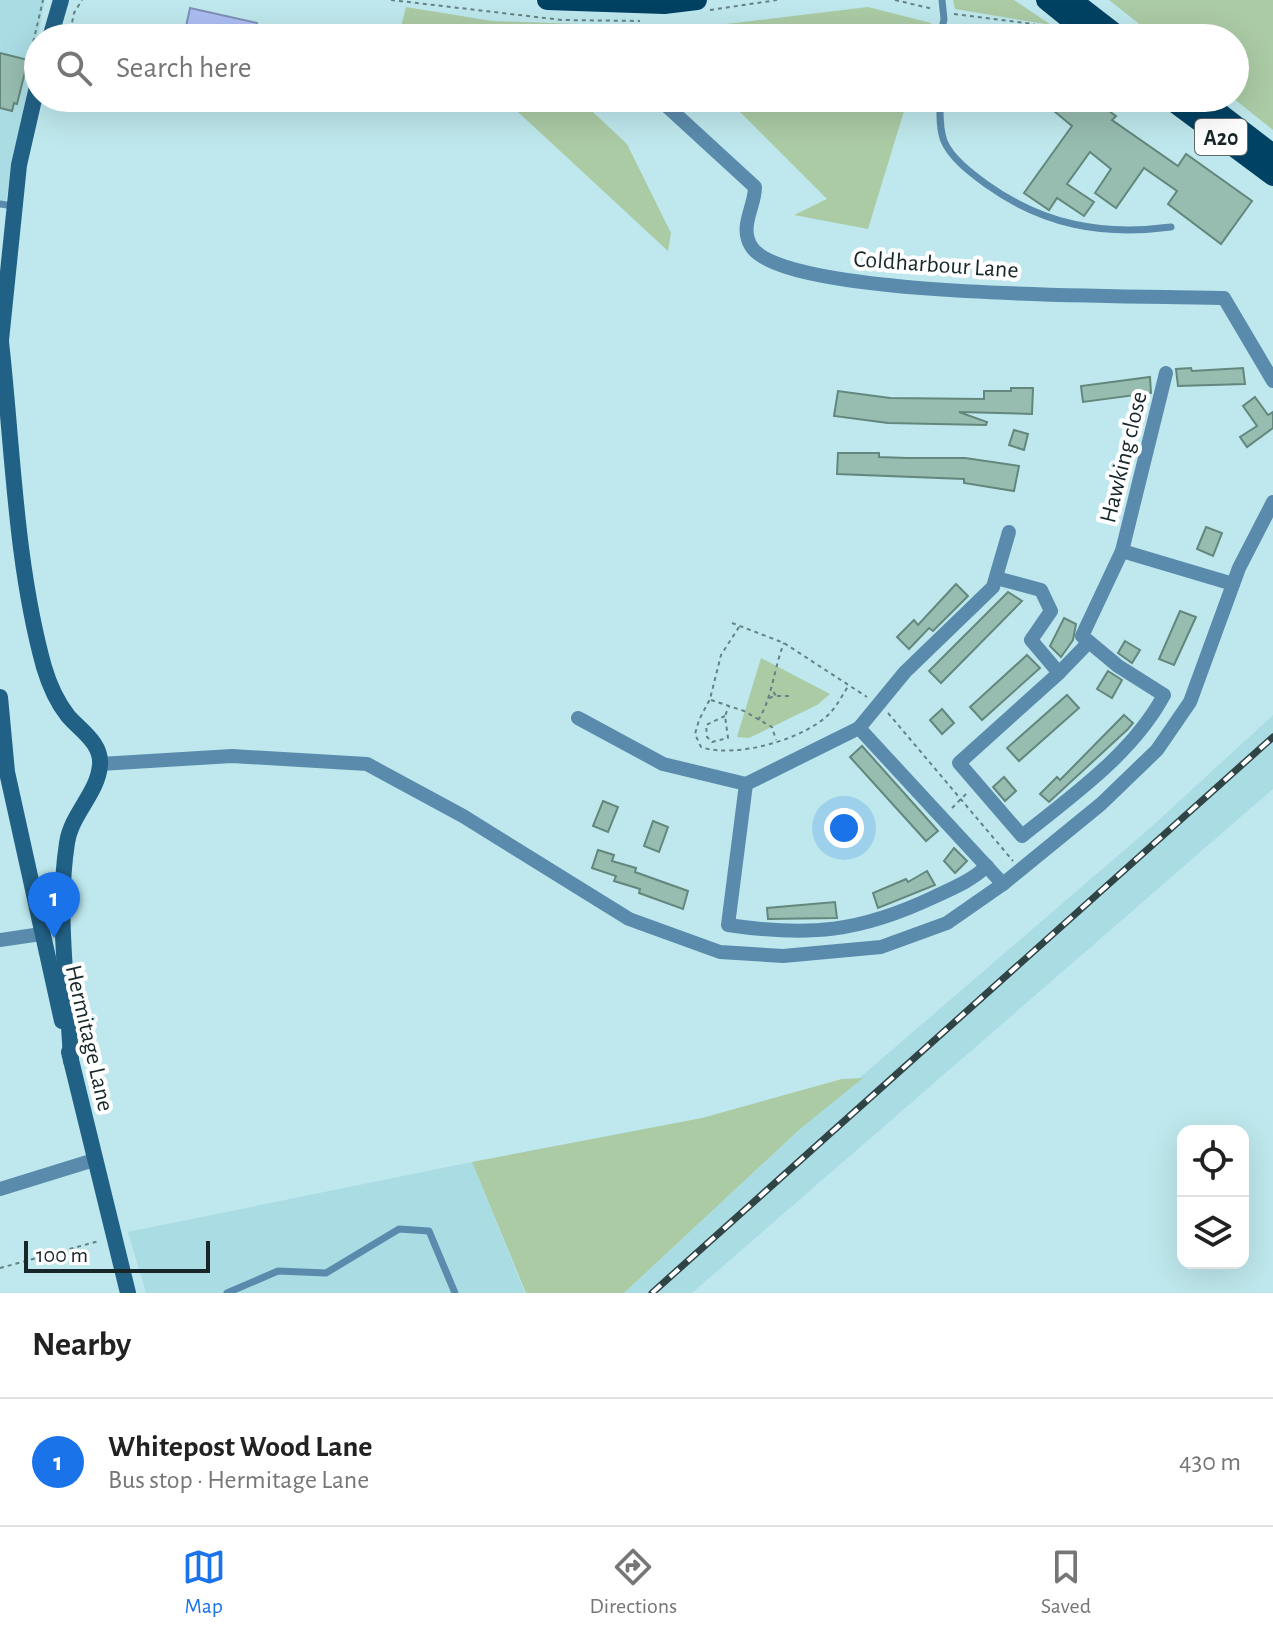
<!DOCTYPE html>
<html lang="en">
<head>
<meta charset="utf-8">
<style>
  :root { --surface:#fff; --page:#f6f6f6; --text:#222; --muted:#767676; --line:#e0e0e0; --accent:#1a73e8 }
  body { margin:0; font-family:"Alegreya Sans",sans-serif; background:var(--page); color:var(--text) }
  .controls { position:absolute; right:24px; bottom:24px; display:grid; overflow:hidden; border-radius:16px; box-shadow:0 8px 32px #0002 }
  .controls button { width:72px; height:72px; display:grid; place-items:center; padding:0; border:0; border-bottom:2px solid var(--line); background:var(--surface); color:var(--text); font:40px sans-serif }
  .scale { position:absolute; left:24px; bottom:20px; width:186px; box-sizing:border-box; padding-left:8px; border:4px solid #172729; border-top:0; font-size:22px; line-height:28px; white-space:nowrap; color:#172729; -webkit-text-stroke:6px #fff; paint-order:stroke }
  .you { position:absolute; left:844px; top:828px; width:28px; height:28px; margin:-20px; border:6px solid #fff; border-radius:50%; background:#1a73e8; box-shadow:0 0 0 12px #1a73e833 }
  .badge { display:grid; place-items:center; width:52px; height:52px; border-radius:50%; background:var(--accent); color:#fff; font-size:26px; font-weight:700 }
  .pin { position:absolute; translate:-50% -66px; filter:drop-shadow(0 2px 4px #0008) }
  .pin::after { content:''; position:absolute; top:42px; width:28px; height:24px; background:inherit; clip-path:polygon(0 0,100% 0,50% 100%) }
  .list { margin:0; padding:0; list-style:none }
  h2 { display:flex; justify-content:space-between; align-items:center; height:104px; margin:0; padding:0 32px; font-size:34px }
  h2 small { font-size:26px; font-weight:400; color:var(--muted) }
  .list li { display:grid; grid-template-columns:52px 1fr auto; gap:24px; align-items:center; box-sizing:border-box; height:128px; padding:0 32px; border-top:2px solid var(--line) }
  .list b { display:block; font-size:30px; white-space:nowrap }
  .list p { margin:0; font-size:26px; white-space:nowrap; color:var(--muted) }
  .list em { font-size:26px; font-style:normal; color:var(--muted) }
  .icon { flex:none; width:44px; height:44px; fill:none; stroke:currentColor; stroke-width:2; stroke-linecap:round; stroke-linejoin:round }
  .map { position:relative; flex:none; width:1273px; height:1293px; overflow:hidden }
  .search { position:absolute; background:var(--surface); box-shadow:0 8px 32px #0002; left:24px; right:24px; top:24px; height:88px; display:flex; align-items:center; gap:20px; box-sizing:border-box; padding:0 28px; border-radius:44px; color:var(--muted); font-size:30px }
  .sheet { height:232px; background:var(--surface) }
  nav { display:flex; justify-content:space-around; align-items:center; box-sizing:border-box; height:112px; border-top:2px solid var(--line); background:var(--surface); font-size:22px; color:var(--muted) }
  nav a { display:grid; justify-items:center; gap:4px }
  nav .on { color:var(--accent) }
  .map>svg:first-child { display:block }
</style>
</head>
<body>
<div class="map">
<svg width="1273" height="1293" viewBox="0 0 1273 1293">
  <rect width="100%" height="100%" fill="#bee8ed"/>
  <g fill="#aadce3">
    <path d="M0 0H45L6 199 0 208Z"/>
    <path d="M1273 715V789L692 1293H624L800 1129 1149 829Z"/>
    <path d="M472 1162 525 1293H146L128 1232Z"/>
  </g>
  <g fill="#abcba5">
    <path d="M953 0H1014L1051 25 955 9Z"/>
    <path d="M1109 0H1273V130L1233 98 1235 38H1157Z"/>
    <path d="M406 7 492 21 692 28 868 7 931 23 927 38H406L399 35Z"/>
    <path d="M503 98H578L627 144 671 233 668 251Z"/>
    <path d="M726 98H908L868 229 794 215 827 199Z"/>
    <path d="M761 658 830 694 817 705 749 738 737 737Z"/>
    <path d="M863 1078 800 1129 624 1293H526L472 1162 702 1118 842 1079Z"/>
  </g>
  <path fill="#acbdf4" stroke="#7f90b7" stroke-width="2" d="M190 8 257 23 254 38 184 36Z"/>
  <g fill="#97bcb0" stroke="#63877c" stroke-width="2">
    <path d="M0 53 28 60 17 104 14 103 12 111 0 108Z"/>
    <path d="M1052 98H1091L1116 116 1112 120 1178 166 1186 154 1252 201 1221 244 1168 204 1177 191 1144 168 1116 208 1095 193 1111 169 1090 152 1067 184 1094 202 1084 216 1057 198 1049 210 1024 193 1072 126 1054 111Z"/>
    <path d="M1191 368 1192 371 1243 368 1245 384 1178 386 1176 369Z"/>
    <path d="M1150 377 1151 393 1083 402 1081 386Z"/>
    <path d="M1011 388H1033L1032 414 959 412 987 422 986 425 888 423 834 416 838 391 890 398 984 399V391H1011Z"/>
    <path d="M1255 397 1268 415 1273 412V428L1247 447 1240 437 1257 426 1243 406Z"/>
    <path d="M1014 430 1028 434 1024 450 1009 445Z"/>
    <path d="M838 453H879V457L907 458H965L1019 466 1014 491 964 483V479L837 474Z"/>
    <path d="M1206 527 1222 533 1213 556 1197 549Z"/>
    <path d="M956 584 968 596 933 631 929 628 909 649 897 637 914 620 918 625Z"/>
    <path d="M1008 592 1022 601 941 683 929 671Z"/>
    <path d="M1180 611 1196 617 1174 665 1159 659Z"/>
    <path d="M1064 618 1076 624 1073 640 1061 657 1050 646Z"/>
    <path d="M1125 641 1140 650 1132 663 1118 653Z"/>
    <path d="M1027 655 1040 668 982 720 970 707Z"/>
    <path d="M1108 671 1122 680 1112 698 1097 689Z"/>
    <path d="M1067 695 1079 708 1019 761 1007 748Z"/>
    <path d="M942 709 954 723 942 734 930 720Z"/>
    <path d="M1124 715 1133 723 1128 729 1049 802 1040 794 1057 777 1060 780Z"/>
    <path d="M862 746 938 831 926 841 850 757Z"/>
    <path d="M1004 777 1016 791 1005 801 993 787Z"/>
    <path d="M603 801 618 807 608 832 593 826Z"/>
    <path d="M653 821 668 827 659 852 644 846Z"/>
    <path d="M954 848 967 861 955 873 944 861Z"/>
    <path d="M598 850 614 855 612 861 636 868 635 872 688 891 683 909 639 893 640 889 614 881 616 876 592 868Z"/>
    <path d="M927 871 935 885 878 908 873 893 906 879 908 882Z"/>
    <path d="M835 902 837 918 768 919 767 908Z"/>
  </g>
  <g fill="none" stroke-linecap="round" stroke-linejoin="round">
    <g stroke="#658285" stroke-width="2" stroke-dasharray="4 4" stroke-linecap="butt">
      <path d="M391 0 562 20 640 21"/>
      <path d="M895 0 933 9"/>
      <path d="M710 10 777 0"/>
      <path d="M954 14 1033 24 1062 38"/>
      <path d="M69 38 74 13 82 0"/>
      <path d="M26 73 43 0"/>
      <path d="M732 623 784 643 867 697"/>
      <path d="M739 627 721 655 710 699 699 720 695 734 701 747C735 759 807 739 831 712 838 704 843 694 849 685"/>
      <path d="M777 696H791"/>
      <path d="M769 698 776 696 771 688"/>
      <path d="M711 700 744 711 772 727 776 740"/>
      <path d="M888 713 1013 861"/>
      <path d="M725 716 706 725 707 737 712 742 728 738 725 716 729 706"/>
      <path d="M758 720C772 700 774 667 784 643"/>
      <path d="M952 808 967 793"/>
      <path d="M0 1268 99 1241"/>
    </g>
    <g stroke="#5b8bac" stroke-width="7">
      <path d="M940 38 944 19 942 0"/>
      <path d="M940 98C940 112 939 128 944 141 951 158 971 173 986 184 1043 225 1102 236 1171 227"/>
      <path d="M0 204 14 206"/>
      <path d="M227 1293 278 1271 326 1273 399 1229 429 1231 455 1293"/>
    </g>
    <g stroke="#5b8bac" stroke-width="14">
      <path d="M658 98 755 187C755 207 739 226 751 246 783 301 1150 295 1224 298L1273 381"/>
      <path d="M1122 551 1233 584"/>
      <path d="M996 578 1041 590 1051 611 1031 640 1059 673 959 763 1022 836C1073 795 1133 753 1164 695L1118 666 1082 636 1122 551 1166 373"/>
      <path d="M1059 673 1089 642"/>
      <path d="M578 718 663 764 746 784 728 925C809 937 860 932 934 897 953 888 971 881 987 866"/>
      <path d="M859 728 905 672 993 587 1009 532"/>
      <path d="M100 764 232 756 367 764 463 816 629 919 720 952 783 956 881 947 947 923 1003 884 1101 804 1157 750 1190 702 1239 568 1273 502"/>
      <path d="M746 784 859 728 1003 884"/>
      <path d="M0 940 41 934"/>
      <path d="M0 1189 94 1160"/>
    </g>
    <g stroke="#226186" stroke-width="16">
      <path d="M50 38 61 0"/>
      <path d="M1 342C13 449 15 562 44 667 49 684 57 702 68 716 80 730 102 743 100 765 98 793 71 814 67 843 56 913 68 990 71 1061"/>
      <path d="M0 350 19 165 38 82"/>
      <path d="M0 697 7 772 62 1021"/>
      <path d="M69 1052 128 1293"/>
    </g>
    <g stroke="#004263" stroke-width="20">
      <path d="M547 0 664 4 697 0"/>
      <path d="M1046 0 1093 38"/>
      <path d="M1072 0 1121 38"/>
      <path d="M1168 98 1273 176"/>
      <path d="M1200 98 1273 154"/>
    </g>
    <g stroke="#304446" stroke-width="7">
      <path id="rail" d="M652 1293 1273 737"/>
    </g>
    <use href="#rail" stroke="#fff" stroke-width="4" stroke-dasharray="12" stroke-linecap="butt"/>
  </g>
  <g text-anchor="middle" stroke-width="8" stroke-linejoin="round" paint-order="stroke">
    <rect fill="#fff" stroke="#5d6869" stroke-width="2" x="1195" y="119" width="52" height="36" rx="6"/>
    <g font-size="22" font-weight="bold" fill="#172729">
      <text x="1221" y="145">A20</text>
    </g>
    <g font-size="24" fill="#172729" stroke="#fff">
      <text transform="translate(936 264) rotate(4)" y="8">Coldharbour Lane</text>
      <text transform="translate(1123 457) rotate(-76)" y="8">Hawking close</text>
      <text transform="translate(90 1038) rotate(77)" y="8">Hermitage Lane</text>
    </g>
  </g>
</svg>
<div class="controls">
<button><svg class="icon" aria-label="locate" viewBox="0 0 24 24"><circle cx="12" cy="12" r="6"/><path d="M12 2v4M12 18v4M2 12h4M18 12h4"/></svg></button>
<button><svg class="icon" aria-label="layers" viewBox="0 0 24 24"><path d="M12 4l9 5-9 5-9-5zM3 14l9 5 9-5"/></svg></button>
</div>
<div class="scale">100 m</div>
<div class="you"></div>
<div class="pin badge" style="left:54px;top:938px">1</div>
<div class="search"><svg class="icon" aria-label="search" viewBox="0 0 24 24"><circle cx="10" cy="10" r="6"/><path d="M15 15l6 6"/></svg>Search here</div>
</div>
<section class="sheet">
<h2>Nearby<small></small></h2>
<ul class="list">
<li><span class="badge">1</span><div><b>Whitepost Wood Lane</b><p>Bus stop · Hermitage Lane</p></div><em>430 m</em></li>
</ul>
</section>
<nav>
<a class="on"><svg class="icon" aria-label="map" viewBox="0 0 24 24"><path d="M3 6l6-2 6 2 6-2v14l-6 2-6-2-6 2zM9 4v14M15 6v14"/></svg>Map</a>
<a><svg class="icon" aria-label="directions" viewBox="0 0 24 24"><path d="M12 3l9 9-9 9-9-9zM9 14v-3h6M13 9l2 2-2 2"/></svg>Directions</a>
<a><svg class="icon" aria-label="saved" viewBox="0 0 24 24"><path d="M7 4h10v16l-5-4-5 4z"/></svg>Saved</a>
</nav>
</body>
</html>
